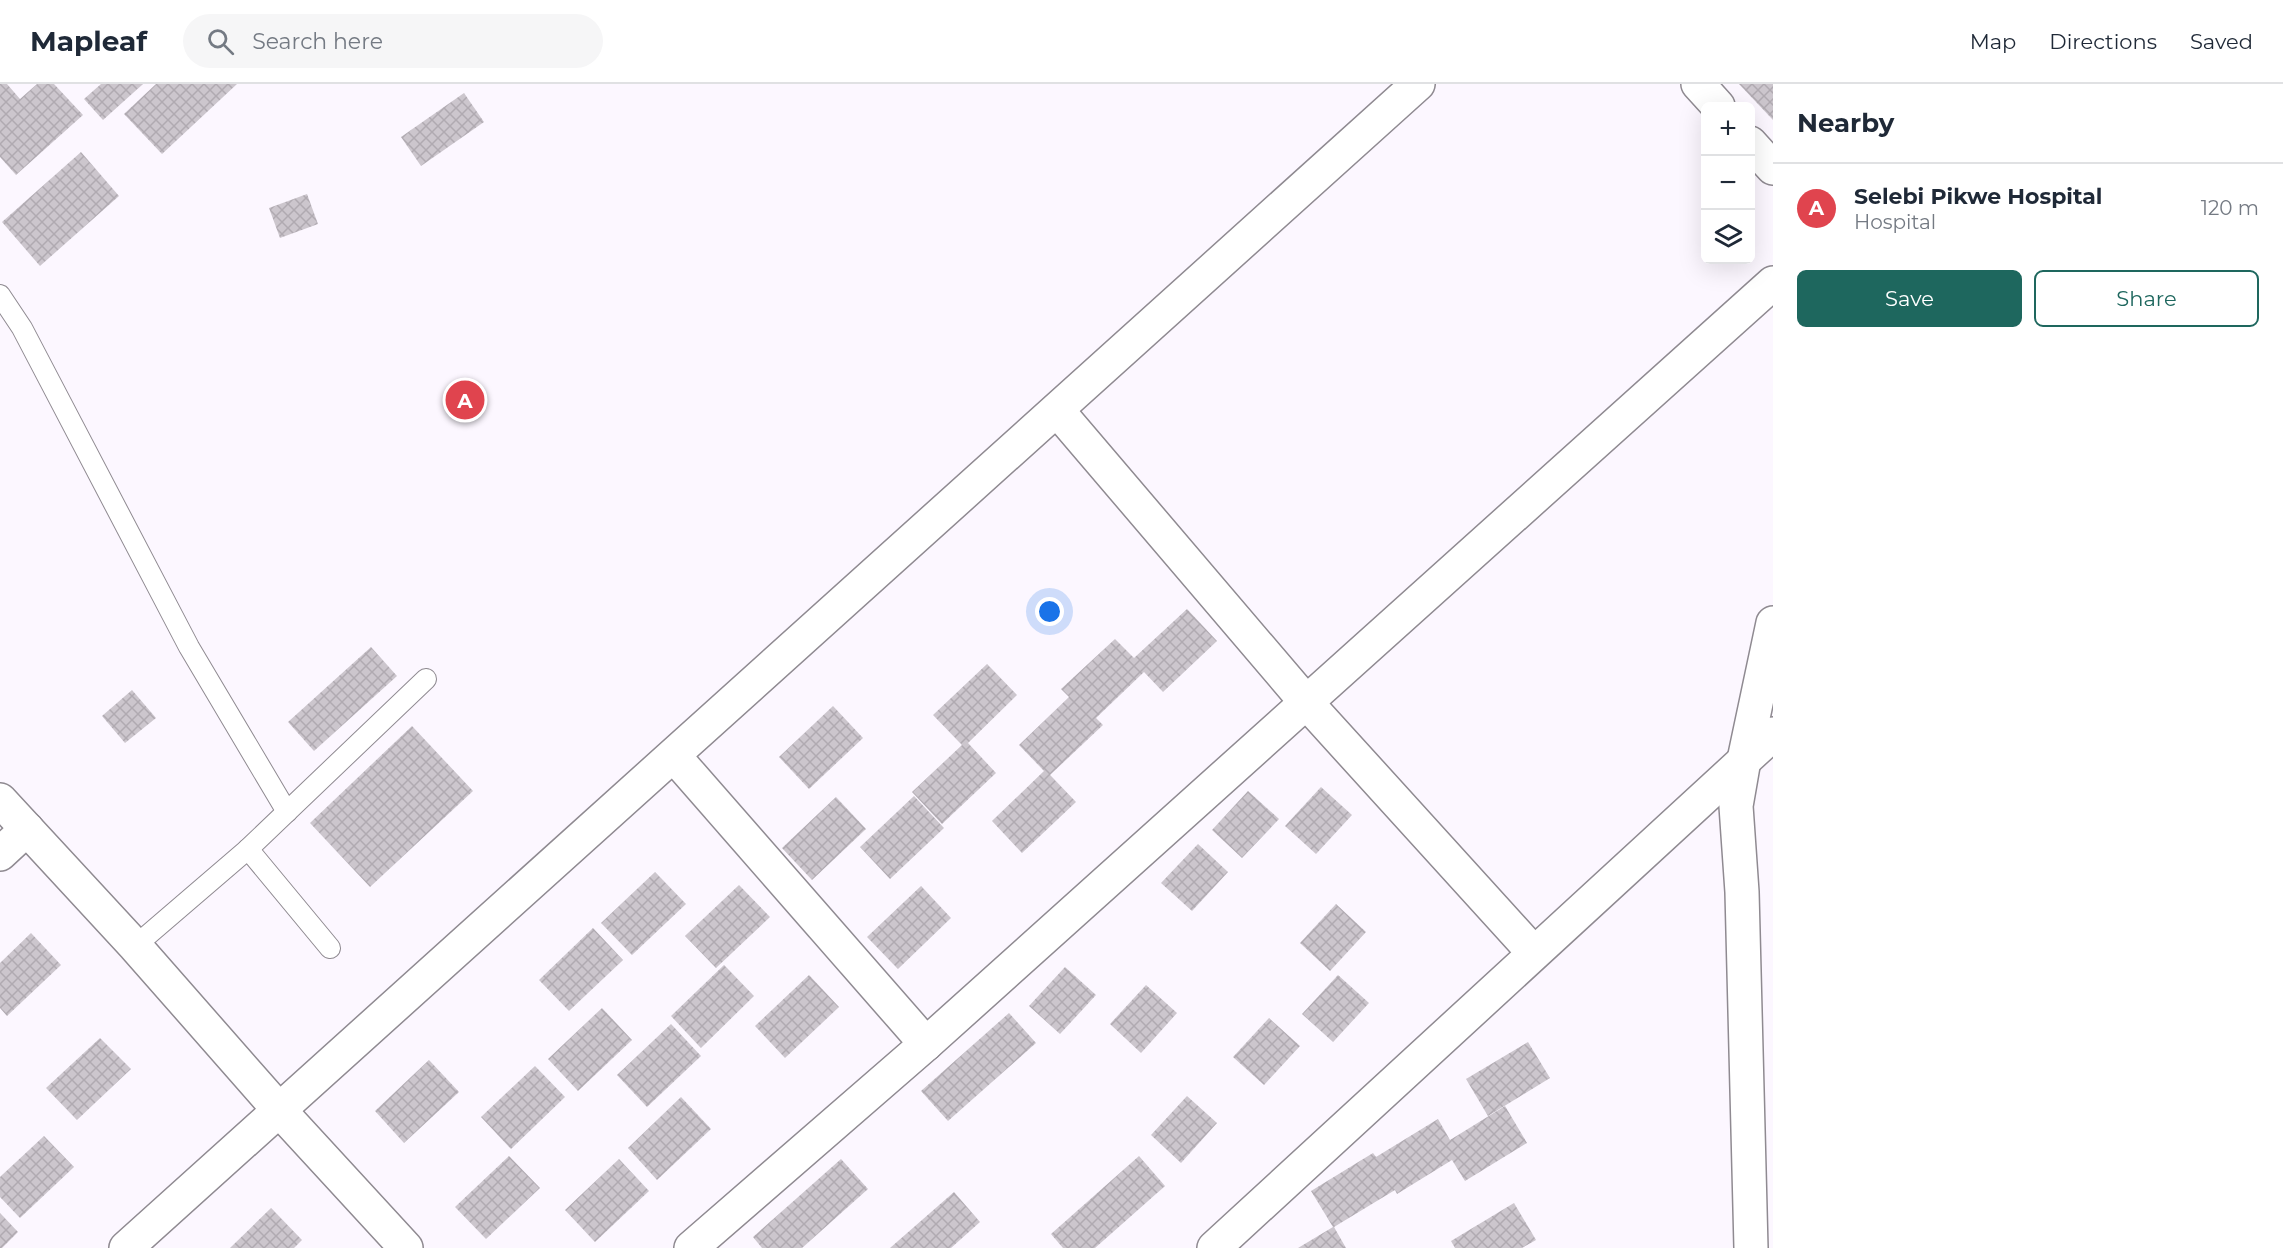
<!DOCTYPE html>
<html lang="en">
<head>
<meta charset="utf-8">
<style>
  :root { --surface:#fff; --page:#f6f6f7; --text:#1f2937; --muted:#747a83; --line:#e0e1e3; --accent:#1e675e }
  body { margin:0; font-family:Montserrat,sans-serif; background:var(--page); color:var(--text) }
  .controls { position:absolute; right:18px; top:18px; display:grid; overflow:hidden; border-radius:9px; box-shadow:0 6px 24px #0002 }
  .controls button { width:54px; height:54px; display:grid; place-items:center; padding:0; border:0; border-bottom:2px solid var(--line); background:var(--surface); color:var(--text); font:30px sans-serif }
  .you { position:absolute; left:1050px; top:528px; width:21px; height:21px; margin:-15px; border:4px solid #fff; border-radius:50%; background:#1a73e8; box-shadow:0 0 0 9px #1a73e833 }
  .badge { display:grid; place-items:center; width:39px; height:39px; border-radius:50%; background:var(--accent); color:#fff; font-size:20px; font-weight:700 }
  .pin { position:absolute; translate:-50% -50%; border:3px solid #fff; box-shadow:0 2px 6px #0006 }
  .list { margin:0; padding:0; list-style:none }
  h2 { display:flex; justify-content:space-between; align-items:center; height:78px; margin:0; padding:0 24px; font-size:26px }
  h2 small { font-size:20px; font-weight:400; color:var(--muted) }
  .list li { display:grid; grid-template-columns:39px 1fr auto; gap:18px; align-items:center; box-sizing:border-box; height:90px; padding:0 24px; border-top:2px solid var(--line) }
  .list b { display:block; font-size:22px; white-space:nowrap }
  .list p { margin:0; font-size:20px; white-space:nowrap; color:var(--muted) }
  .list em { font-size:20px; font-style:normal; color:var(--muted) }
  .actions { display:flex; gap:12px; padding:18px 24px }
  .actions a { flex:1; padding:14px 0; border:2px solid var(--accent); border-radius:9px; text-align:center; font-size:21px; color:var(--accent) }
  .actions .main { background:var(--accent); color:#fff }
  .icon { flex:none; width:33px; height:33px; fill:none; stroke:currentColor; stroke-width:2; stroke-linecap:round; stroke-linejoin:round }
  .map { position:relative; flex:none; width:1773px; height:1164px; overflow:hidden }
  header { display:flex; align-items:center; gap:36px; box-sizing:border-box; height:84px; padding:0 30px; background:var(--surface); border-bottom:2px solid var(--line) }
  header strong { font-size:28px }
  nav { display:flex; gap:33px; margin-inline-start:auto; font-size:21px }
  .search { width:420px; height:54px; background:var(--page); display:flex; align-items:center; gap:15px; box-sizing:border-box; padding:0 21px; border-radius:33px; color:var(--muted); font-size:22px }
  main { display:flex }
  aside { flex:1; background:var(--surface) }
  .map>svg:first-child { display:block }
</style>
</head>
<body>
<header>
<strong>Mapleaf</strong>
<div class="search"><svg class="icon" aria-label="search" viewBox="0 0 24 24"><circle cx="10" cy="10" r="6"/><path d="M15 15l6 6"/></svg>Search here</div>
<nav><a>Map</a><a>Directions</a><a>Saved</a></nav>
</header>
<main>
<div class="map">
<svg width="1773" height="1164" viewBox="0 0 1773 1164">
  <defs>
    <pattern id="building-cross-hatch" width="8" height="8" patternUnits="userSpaceOnUse" patternTransform="scale(1.5)"><rect width="8" height="8" fill="#ccc6cd"/><path d="M0 0l8 8M0 8l8-8" fill="none" stroke="#b0aab1"/></pattern>
  </defs>
  <rect width="100%" height="100%" fill="#fcf7ff"/>
  <g fill="url(#building-cross-hatch)">
    <path d="M0 0H7L20 15 37 0H54L83 31 16 91 0 73Z"/>
    <path d="M101 0H143L103 36 84 15Z"/>
    <path d="M156 0H237L162 70 124 30Z"/>
    <path d="M1739 0H1773V36Z"/>
    <path d="M464 9 484 38 421 82 401 53Z"/>
    <path d="M81 68 119 112 40 182 2 138Z"/>
    <path d="M307 110 318 140 280 154 269 124Z"/>
    <path d="M1187 525 1217 557 1163 608 1144 588 1096 634 1103 641 1050 691 1076 718 1022 769 992 737 1044 687 1019 661 1069 613 1061 605 1115 555 1134 574Z"/>
    <path d="M371 563 397 592 314 667 288 638Z"/>
    <path d="M987 580 1017 611 968 659 996 689 942 740 912 708 962 661 933 631Z"/>
    <path d="M132 606 156 634 125 659 102 632Z"/>
    <path d="M833 622 863 654 809 705 779 673Z"/>
    <path d="M412 642 473 707 370 803 310 739Z"/>
    <path d="M1321 703 1352 731 1316 770 1285 742Z"/>
    <path d="M1248 707 1279 735 1242 774 1212 746Z"/>
    <path d="M914 712 944 744 890 795 860 763Z"/>
    <path d="M836 713 866 745 812 796 782 764Z"/>
    <path d="M1198 760 1228 788 1192 827 1161 799Z"/>
    <path d="M655 788 686 820 632 871 601 839Z"/>
    <path d="M739 801 770 833 716 884 685 852Z"/>
    <path d="M921 802 951 834 898 885 867 853Z"/>
    <path d="M1336 820 1366 848 1330 887 1300 859Z"/>
    <path d="M593 844 623 876 569 927 539 896Z"/>
    <path d="M31 849 61 881 7 932 0 924V879Z"/>
    <path d="M724 881 754 912 701 964 671 932Z"/>
    <path d="M1065 883 1096 911 1060 950 1029 922Z"/>
    <path d="M809 891 839 923 785 974 755 942Z"/>
    <path d="M1338 891 1369 919 1333 958 1302 930Z"/>
    <path d="M1146 901 1177 929 1141 969 1110 940Z"/>
    <path d="M602 924 632 956 578 1007 548 975Z"/>
    <path d="M1009 929 1036 959 948 1037 921 1007Z"/>
    <path d="M1269 934 1300 962 1264 1001 1233 973Z"/>
    <path d="M671 940 701 972 647 1023 617 991Z"/>
    <path d="M100 954 131 985 77 1036 46 1004Z"/>
    <path d="M1528 958 1550 994 1488 1032 1466 995Z"/>
    <path d="M429 976 459 1008 404 1059 375 1027Z"/>
    <path d="M535 982 565 1013 511 1065 481 1033Z"/>
    <path d="M1187 1012 1217 1039 1181 1079 1151 1051Z"/>
    <path d="M681 1013 711 1045 657 1096 628 1064Z"/>
    <path d="M1505 1022 1527 1059 1465 1097 1452 1076 1397 1110 1395 1106 1334 1143 1346 1164H1298L1333 1143 1311 1107 1373 1069 1376 1073 1438 1035 1450 1056Z"/>
    <path d="M44 1052 74 1083 20 1134 0 1113V1093Z"/>
    <path d="M509 1072 540 1104 486 1155 455 1123Z"/>
    <path d="M1139 1072 1165 1102 1095 1164H1063L1051 1150Z"/>
    <path d="M619 1075 649 1107 595 1158 565 1126Z"/>
    <path d="M841 1075 868 1105 802 1164H762L753 1153Z"/>
    <path d="M954 1108 980 1138 951 1164H890Z"/>
    <path d="M1514 1119 1536 1156 1522 1164H1455L1451 1157Z"/>
    <path d="M271 1124 302 1156 294 1164H230Z"/>
    <path d="M0 1129 18 1148 2 1164H0Z"/>
  </g>
  <g fill="none" stroke-linecap="round" stroke-linejoin="round">
    <g stroke="#8f8a91" stroke-width="22">
      <g id="lane">
        <path d="M0 211 22 244 189 563 287 728"/>
        <path d="M248 765 330 864"/>
        <path d="M135 862 248 765 426 595"/>
      </g>
    </g>
    <g stroke="#8f8a91" stroke-width="36">
      <g id="street">
        <path d="M1698 0 1718 22"/>
        <path d="M1750 59 1773 84"/>
        <path d="M1057 326 1306 618 1534 869"/>
        <path d="M674 672 926 960"/>
        <path d="M0 716 135 862 280 1027 406 1164"/>
        <path d="M0 770 27 745"/>
        <path d="M126 1164 1418 0"/>
        <path d="M691 1164 926 960 1773 199"/>
        <path d="M1214 1164 1773 650"/>
        <path d="M1751 1164 1742 808 1736 722 1744 676 1773 539"/>
      </g>
    </g>
    <use href="#lane" stroke="#fff" stroke-width="20"/>
    <use href="#street" stroke="#fff" stroke-width="33"/>
  </g>
</svg>
<div class="controls">
<button>+</button>
<button>−</button>
<button><svg class="icon" aria-label="layers" viewBox="0 0 24 24"><path d="M12 4l9 5-9 5-9-5zM3 14l9 5 9-5"/></svg></button>
</div>
<div class="you"></div>
<div class="pin badge" style="left:465px;top:316px;background:#e0444e">A</div>
</div>
<aside>
<h2>Nearby<small></small></h2>
<ul class="list">
<li><span class="badge" style="background:#e0444e">A</span><div><b>Selebi Pikwe Hospital</b><p>Hospital</p></div><em>120 m</em></li>
</ul>
<div class="actions"><a class="main">Save</a><a>Share</a></div>
</aside>
</main>
</body>
</html>
